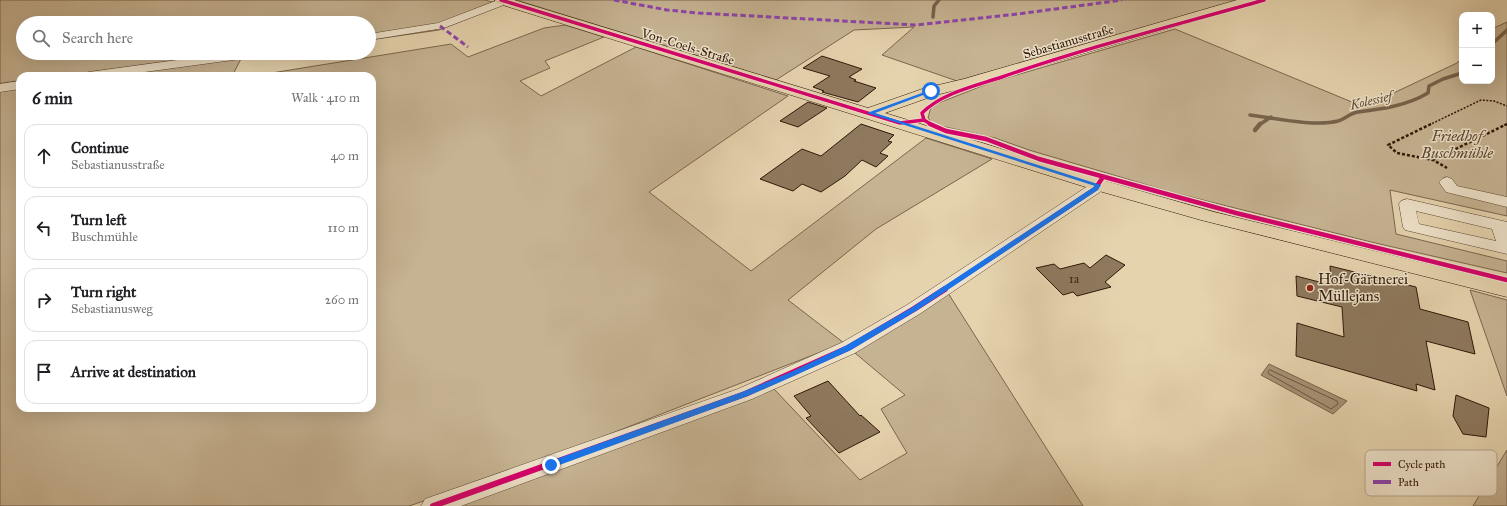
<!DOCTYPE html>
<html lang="en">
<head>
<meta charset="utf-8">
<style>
  :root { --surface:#fff; --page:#f6f6f6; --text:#202124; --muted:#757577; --line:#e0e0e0 }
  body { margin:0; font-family:"IM FELL Great Primer",serif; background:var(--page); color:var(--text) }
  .controls { position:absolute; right:12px; top:12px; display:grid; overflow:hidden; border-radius:8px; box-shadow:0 4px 16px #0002 }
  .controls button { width:36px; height:36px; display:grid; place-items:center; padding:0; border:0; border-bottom:1px solid var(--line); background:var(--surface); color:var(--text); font:20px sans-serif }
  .stop { position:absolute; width:12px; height:12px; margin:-9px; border:3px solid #1a73e8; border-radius:50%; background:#fff }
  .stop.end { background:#1a73e8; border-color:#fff; box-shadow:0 1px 4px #0008 }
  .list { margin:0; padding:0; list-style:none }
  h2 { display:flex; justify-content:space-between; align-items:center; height:52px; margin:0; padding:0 16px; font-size:17px }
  h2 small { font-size:13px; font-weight:400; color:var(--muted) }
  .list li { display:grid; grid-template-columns:26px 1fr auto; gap:12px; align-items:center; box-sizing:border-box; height:64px; margin:0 8px 8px; padding:0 8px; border:1px solid var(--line); border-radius:12px }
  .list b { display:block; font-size:15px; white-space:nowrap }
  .list p { margin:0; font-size:13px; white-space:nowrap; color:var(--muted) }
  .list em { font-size:13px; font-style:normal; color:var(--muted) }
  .icon { flex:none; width:22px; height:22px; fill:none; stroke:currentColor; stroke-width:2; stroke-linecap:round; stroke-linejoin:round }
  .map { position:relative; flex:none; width:1507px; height:506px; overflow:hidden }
  .search { position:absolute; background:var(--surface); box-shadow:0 4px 16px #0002; left:16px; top:16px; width:360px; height:44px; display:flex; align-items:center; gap:10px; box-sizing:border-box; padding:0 14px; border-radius:22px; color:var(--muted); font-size:15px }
  .panel { position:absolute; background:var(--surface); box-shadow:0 4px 16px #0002; left:16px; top:72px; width:360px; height:340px; border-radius:12px }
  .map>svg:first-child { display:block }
</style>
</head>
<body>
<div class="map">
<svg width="1507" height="506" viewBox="0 0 1507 506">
  <rect width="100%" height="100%" fill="#e5d3ae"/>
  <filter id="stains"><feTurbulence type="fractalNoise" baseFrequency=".005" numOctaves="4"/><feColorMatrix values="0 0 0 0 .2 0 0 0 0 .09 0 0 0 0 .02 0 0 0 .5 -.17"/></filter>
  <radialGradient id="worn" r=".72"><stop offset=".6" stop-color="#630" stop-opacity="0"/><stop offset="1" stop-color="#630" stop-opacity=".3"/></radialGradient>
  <g fill="#c6b392" stroke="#7a664d">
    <path d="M0 0H485L503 5 439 30 369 40V23H23V53H271L242 57 232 76H20V408H372V76H253L451 44 468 57 544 28 565 25 604 37 545 61 550 68 520 81 541 96 636 47 788 96 649 192 751 271 926 138 992 159 876 229 788 300 844 343 548 458 409 506H0Z"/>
    <path d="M516 0H1241L957 81 882 55 914 27 854 30 776 80Z"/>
    <path d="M1507 22V216L1390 190 1396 234 1507 261V273L1371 242 1171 192 1029 150 995 138 941 126 932 122 928 118 931 107 936 104 992 82 1175 29 1364 107 1457 63 1462 58V81H1492V29Z"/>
    <path d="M1107 180 1217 209 1507 281V285L1218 213 1106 182Z"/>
    <path d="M1470 290 1507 300V396Z"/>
    <path d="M948 293 1083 506H456L774 389 860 480 907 453 881 409 905 395 855 353Z"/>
    <path d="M1507 450V506H1473Z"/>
  </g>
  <path fill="#a79376" stroke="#77624a" d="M1269 364 1347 401 1333 414 1261 375Z"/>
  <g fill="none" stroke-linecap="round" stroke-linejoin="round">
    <path stroke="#6b563f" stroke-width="1" d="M1270 370 1337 401 1338 404 1331 409 1269 374 1268 372Z"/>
    <g stroke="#77624a" stroke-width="3.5">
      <path d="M933 17 934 6 939 0"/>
      <path d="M1492 44 1507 30"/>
      <path d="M1250 115C1274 118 1315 127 1338 121 1345 119 1350 113 1358 112 1382 109 1406 106 1428 93L1429 86 1443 79 1462 73"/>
      <path d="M1259 125 1271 117"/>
    </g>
    <path stroke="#77624a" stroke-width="4.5" d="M1255 130 1260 124"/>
  </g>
  <g fill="#8e795e" stroke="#2f1808">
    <path d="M822 56 862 69 849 77 856 80 854 81 876 88 858 102 822 92 824 91 813 87 830 76 803 68Z"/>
    <path d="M808 102 827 108 798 127 780 121Z"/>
    <path d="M861 124 894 135 888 141 892 142 880 153 888 156 876 167 862 160 845 176 821 192 802 184 793 191 760 179 802 149 821 156Z"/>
    <path d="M1106 255 1125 265 1105 282 1111 287 1077 296 1073 292 1063 295 1036 268 1054 264 1060 269 1084 263 1090 268Z"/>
    <path d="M1330 266 1416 287 1420 309 1468 322 1475 354 1426 341 1435 390 1416 384 1417 391 1296 356 1297 323 1344 337 1342 307 1297 296 1296 276 1331 285Z"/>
    <path d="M828 381 860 416 861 415 880 432 839 453 806 418 811 416 794 396Z"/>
    <path d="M1456 395 1489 408 1486 437 1463 434 1453 416Z"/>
  </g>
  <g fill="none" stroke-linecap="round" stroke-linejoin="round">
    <g stroke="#5c4732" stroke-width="1">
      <g id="minor">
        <path d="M498 0 510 1 509 3 444 28 369 40V34L438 23Z"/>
        <path d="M229 53H261L259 55 255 57 115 76H83L85 73 89 72Z"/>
        <path d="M20 81V89L0 92V84Z"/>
        <path d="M1447 177 1452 179 1457 186 1507 197V207L1446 192 1439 182 1442 179Z"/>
        <path d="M1099 180 1104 182 1107 185 1100 192 921 313 855 353 752 399 461 506H421L425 499 738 389 841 343 907 305 1094 182Z"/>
        <path d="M1407 199 1507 222V254L1405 230 1403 227 1399 204 1401 201ZM1416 211 1492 229 1496 241 1419 224Z"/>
      </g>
    </g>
    <g stroke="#2f1808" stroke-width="1">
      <path id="major" d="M495 0H514L868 108 925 88 964 79 1237 0H1257L1256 3 972 86 936 95 885 113 1106 181 1214 212 1507 283V297L1201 220 1092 189 496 3Z"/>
    </g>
    <g stroke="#2f1808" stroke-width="1.5" stroke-dasharray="2 1.5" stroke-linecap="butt">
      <path d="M1429 125 1481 100 1494 101 1507 106"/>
      <path d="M1504 125 1507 124"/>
    </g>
    <g stroke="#2f1808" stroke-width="2.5" stroke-dasharray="3 2" stroke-linecap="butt">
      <path d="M1431 124 1388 145 1397 153 1433 160 1447 168"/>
      <path d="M1433 160 1507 124"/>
    </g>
    <use href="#minor" fill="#eee2ca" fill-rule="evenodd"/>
    <use href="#major" fill="#e5d3ae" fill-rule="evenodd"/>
    <g stroke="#8e44ad" stroke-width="3" stroke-dasharray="5.5 3" stroke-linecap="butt">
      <path d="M614 0 667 10 698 13 916 25 1018 14 1122 0"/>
      <path d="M440 26 468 47"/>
    </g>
    <g stroke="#eee2ca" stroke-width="5">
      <g id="cycleway-far2">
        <path d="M501 0 900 123 924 120 932 125"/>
        <path d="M924 120 922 113C942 93 975 86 1002 77 1088 47 1176 25 1264 0"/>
      </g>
    </g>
    <g stroke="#eee2ca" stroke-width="7">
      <g id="cycleway-far1">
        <path d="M930 124 946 131 986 139 1039 159 1236 213 1507 280"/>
        <path d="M943 290 1095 189 1103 177"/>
      </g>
    </g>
    <g stroke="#eee2ca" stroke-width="8">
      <path id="cycleway" d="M433 506 745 394 848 348 914 309 945 289"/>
    </g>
    <use href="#cycleway-far2" stroke="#d6006c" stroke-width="3.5"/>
    <use href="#cycleway-far1" stroke="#d6006c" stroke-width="4.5"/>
    <use href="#cycleway" stroke="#d6006c" stroke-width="6"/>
  </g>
  <path fill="#1a73e8" d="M930 90 934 91 875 113 1101 185 1098 190 916 311 851 350 796 375 748 396 554 467H548L546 465 548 462 742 392 791 372 845 346 911 308 1095 186 867 113Z"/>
  <circle fill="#8f2418" stroke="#eee2ca" stroke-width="1.5" cx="1310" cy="288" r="4"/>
  <g text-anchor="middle" stroke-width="3" stroke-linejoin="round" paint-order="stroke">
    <g font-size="13" fill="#2f1808" stroke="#eee2ca">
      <text transform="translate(1068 41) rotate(-16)" y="5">Sebastianusstraße</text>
      <text transform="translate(688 46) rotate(17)" y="5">Von-Coels-Straße</text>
    </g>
    <g font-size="13" font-style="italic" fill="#5f4934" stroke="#eee2ca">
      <text transform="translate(1371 100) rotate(-13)" y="5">Kolessief</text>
    </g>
    <g font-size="13" fill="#47301e">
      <text x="1074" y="283">1a</text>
    </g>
    <g font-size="15" font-style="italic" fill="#5c4631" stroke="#eee2ca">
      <text x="1457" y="141">Friedhof<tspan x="1457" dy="17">Buschmühle</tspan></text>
    </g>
    <g font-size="15" fill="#2f1808" stroke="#eee2ca" text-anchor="start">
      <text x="1318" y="284">Hof-Gärtnerei<tspan x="1318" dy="17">Müllejans</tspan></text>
    </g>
  </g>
  <rect x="1365" y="450" width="132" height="46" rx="6" fill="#eee2ca" stroke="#b5a590" stroke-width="1"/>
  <rect x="1373" y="462" width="18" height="4" fill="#d6006c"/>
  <rect x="1373" y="480" width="18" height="4" fill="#8e44ad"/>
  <g font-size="11" fill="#2f1808">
    <text x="1398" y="468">Cycle path</text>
    <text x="1398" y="486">Path</text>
  </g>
  <rect width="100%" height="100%" filter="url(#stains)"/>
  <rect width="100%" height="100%" fill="url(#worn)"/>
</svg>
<div class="controls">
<button>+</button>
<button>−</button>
</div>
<div class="stop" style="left:931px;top:91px"></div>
<div class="stop end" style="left:551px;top:465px"></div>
<div class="search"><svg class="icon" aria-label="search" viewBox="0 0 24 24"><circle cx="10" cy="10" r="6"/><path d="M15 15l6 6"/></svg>Search here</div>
<section class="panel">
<h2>6 min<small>Walk · 410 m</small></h2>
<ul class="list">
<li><svg class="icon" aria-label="ahead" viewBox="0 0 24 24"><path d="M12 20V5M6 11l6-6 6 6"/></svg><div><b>Continue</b><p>Sebastianusstraße</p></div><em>40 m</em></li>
<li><svg class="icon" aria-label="left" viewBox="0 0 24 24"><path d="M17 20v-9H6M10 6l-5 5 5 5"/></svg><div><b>Turn left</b><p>Buschmühle</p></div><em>110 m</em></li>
<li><svg class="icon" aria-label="right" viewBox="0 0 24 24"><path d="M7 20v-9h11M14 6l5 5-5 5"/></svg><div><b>Turn right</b><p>Sebastianusweg</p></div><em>260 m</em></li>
<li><svg class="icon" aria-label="arrive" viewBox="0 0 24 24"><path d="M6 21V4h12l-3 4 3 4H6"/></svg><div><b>Arrive at destination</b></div></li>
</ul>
</section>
</div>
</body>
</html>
